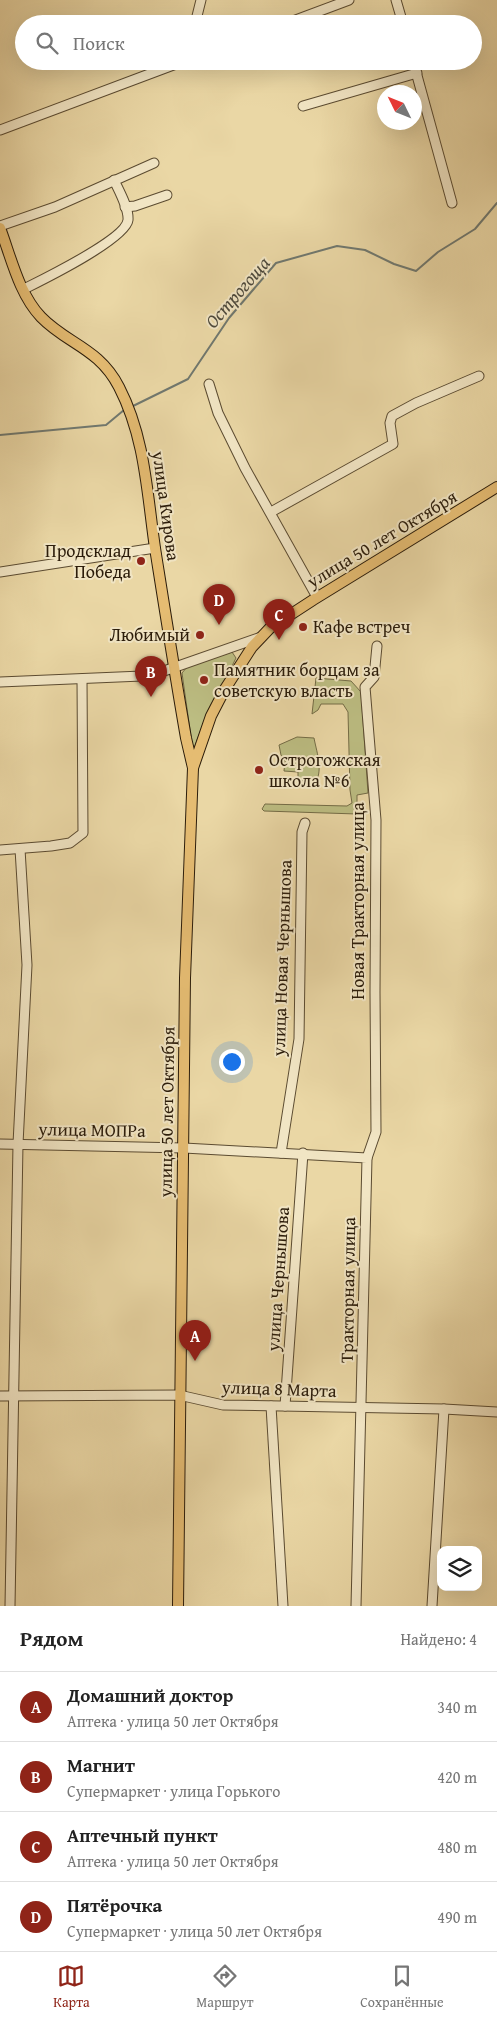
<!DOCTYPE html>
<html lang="ru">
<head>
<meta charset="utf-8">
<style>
  :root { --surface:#fff; --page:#f6f6f6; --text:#222; --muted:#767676; --line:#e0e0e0; --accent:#8f2418 }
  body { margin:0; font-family:"Gentium Book Plus",serif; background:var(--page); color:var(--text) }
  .controls { position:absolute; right:15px; bottom:15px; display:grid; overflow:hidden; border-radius:10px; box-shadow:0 5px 20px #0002 }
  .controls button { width:45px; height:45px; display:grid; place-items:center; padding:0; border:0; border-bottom:1px solid var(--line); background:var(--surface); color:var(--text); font:25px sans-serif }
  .compass { position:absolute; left:377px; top:85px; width:45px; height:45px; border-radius:50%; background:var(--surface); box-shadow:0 5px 20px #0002; rotate:313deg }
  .you { position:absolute; left:231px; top:1061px; width:18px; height:18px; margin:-12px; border:4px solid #fff; border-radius:50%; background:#1a73e8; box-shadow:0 0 0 8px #1a73e833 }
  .badge { display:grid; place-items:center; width:32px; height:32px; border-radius:50%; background:var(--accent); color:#fff; font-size:16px; font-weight:700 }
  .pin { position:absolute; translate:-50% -41px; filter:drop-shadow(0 1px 2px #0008) }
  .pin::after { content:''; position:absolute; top:26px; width:18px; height:15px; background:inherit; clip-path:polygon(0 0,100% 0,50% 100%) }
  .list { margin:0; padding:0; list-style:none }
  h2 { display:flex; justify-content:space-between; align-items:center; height:65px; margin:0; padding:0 20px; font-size:21px }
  h2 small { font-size:16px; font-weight:400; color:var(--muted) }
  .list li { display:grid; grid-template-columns:32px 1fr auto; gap:15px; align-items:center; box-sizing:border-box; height:70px; padding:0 20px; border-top:1px solid var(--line) }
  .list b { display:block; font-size:19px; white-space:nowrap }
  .list p { margin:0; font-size:16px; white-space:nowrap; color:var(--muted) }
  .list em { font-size:16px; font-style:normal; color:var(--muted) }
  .icon { flex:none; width:28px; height:28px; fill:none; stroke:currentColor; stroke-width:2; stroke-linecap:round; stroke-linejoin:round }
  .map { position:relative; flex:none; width:497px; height:1606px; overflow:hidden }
  .search { position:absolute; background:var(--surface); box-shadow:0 5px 20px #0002; left:15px; right:15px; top:15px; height:55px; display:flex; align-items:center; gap:12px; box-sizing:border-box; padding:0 18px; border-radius:28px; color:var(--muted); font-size:19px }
  .sheet { height:345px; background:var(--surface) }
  nav { display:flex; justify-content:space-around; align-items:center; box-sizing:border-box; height:70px; border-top:1px solid var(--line); background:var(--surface); font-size:14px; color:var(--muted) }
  nav a { display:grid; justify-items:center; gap:2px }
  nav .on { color:var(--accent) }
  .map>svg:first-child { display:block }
</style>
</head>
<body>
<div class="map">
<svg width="497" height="1606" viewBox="0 0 497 1606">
  <rect width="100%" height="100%" fill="#ead7a5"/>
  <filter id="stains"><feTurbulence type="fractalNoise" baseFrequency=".004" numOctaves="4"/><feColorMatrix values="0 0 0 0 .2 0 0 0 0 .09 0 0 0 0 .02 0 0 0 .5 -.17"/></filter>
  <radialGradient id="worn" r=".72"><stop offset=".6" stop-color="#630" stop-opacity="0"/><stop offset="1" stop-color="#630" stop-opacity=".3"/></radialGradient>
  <g fill="#bcbd82" stroke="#746c46">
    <path d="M232 652 236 658 203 724 193 751 182 673 187 667Z"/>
    <path d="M316 678 351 681 361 692 368 793 357 795V814L264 811 262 809 265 804 347 806 352 803 350 790 348 712 343 704H321L318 710 312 714Z"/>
    <path d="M297 737 314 738C317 754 324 771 314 785L298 779V772L284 771 285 761 281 755 279 745Z"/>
  </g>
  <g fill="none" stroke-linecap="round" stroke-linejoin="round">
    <g stroke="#70786f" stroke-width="2">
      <path d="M131 407 188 379 229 318 276 263 337 246 365 250 394 264 416 271 438 252 475 229 497 203"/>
      <path d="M0 435 106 425 124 410"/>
    </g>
    <g stroke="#5b4b31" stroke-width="11">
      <g id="minor">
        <path d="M396 0 403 24"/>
        <path d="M195 24 201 0"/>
        <path d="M285 24 349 0"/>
        <path d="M413 61 452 203"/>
        <path d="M303 106 417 73"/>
        <path d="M0 130 184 61"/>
        <path d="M125 207 135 206 167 195"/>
        <path d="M0 226 55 207 154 163"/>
        <path d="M24 289C42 280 126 239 128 220 129 208 119 191 114 180"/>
        <path d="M209 384 218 413 245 468 317 597"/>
        <path d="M271 512 393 444 390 423 392 416 416 403 479 376"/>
        <path d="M0 572 155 548"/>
        <path d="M0 682 142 676 164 671 261 637"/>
        <path d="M0 850 51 846 70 843 83 833 82 679"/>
        <path d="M0 1144 184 1148 367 1158 356 1606"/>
        <path d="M281 1153 299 1039 302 832 305 823"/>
        <path d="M367 1158 376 1132 375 992 376 820 365 687 374 677 377 646"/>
        <path d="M0 1396 179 1395 223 1405 444 1409 497 1412"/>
        <path d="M271 1406 283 1606"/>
        <path d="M285 1406 303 1153"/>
        <path d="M10 1606 18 1144 27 965 20 849"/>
        <path d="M432 1606 444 1409"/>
      </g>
    </g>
    <g stroke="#2b1c0a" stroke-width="12">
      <g id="major">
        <path d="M0 228C11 257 19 294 41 317 67 344 99 348 119 387 145 437 147 493 155 548 165 611 175 675 186 738L193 768"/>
        <path d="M178 1606 185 978 193 768 211 716 225 689 252 647 270 628 313 600 497 487"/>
      </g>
    </g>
    <use href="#minor" stroke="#f1e5c4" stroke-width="9"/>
    <use href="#major" stroke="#e5bc72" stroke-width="10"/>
  </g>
  <g fill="#8f2418" stroke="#f1e5c4" stroke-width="2">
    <circle cx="141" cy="561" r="5"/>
    <circle cx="303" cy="627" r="5"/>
    <circle cx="200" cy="635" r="5"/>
    <circle cx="204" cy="680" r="5"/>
    <circle cx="259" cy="770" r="5"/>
  </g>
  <g text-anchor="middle" stroke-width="4" stroke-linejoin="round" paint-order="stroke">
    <g font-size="18" fill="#2b1c0a" stroke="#f1e5c4">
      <text transform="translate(166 506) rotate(82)" y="6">улица Кирова</text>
      <text transform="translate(382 539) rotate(-31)" y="6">улица 50 лет Октября</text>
      <text transform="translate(358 901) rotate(-90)" y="6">Новая Тракторная улица</text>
      <text transform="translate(282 958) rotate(-88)" y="6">улица Новая Чернышова</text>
      <text transform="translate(167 1112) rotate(-89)" y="6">улица 50 лет Октября</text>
      <text transform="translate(92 1130) rotate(1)" y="6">улица МОПРа</text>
      <text transform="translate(278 1279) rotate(-86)" y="6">улица Чернышова</text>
      <text transform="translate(348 1290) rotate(-89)" y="6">Тракторная улица</text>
      <text transform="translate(279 1389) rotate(2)" y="6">улица 8 Марта</text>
    </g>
    <g font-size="18" fill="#2b1c0a" stroke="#f1e5c4" text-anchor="start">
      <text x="131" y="557" text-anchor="end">Продсклад<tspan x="131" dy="21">Победа</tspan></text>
      <text x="313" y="633">Кафе встреч</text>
      <text x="190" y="641" text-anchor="end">Любимый</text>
      <text x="214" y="676">Памятник борцам за<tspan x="214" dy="21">советскую власть</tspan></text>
      <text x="269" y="766">Острогожская<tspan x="269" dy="21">школа №6</tspan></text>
    </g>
    <g font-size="19" font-style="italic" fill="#4e4a3d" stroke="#f1e5c4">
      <text transform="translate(237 292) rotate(-49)" y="7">Острогоща</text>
    </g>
  </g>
  <rect width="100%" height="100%" filter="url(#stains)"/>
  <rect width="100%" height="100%" fill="url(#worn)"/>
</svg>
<div class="controls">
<button><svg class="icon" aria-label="layers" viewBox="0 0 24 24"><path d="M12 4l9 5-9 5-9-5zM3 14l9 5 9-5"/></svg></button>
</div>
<svg class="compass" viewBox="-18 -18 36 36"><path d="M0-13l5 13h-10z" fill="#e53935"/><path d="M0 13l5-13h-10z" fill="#767676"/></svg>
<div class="you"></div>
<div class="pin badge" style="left:195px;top:1361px">A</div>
<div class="pin badge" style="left:151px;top:697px">B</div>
<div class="pin badge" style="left:279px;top:640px">C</div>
<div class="pin badge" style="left:219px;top:625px">D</div>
<div class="search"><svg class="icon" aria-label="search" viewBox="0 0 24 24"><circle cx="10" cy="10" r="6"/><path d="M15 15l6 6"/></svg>Поиск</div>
</div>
<section class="sheet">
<h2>Рядом<small>Найдено: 4</small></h2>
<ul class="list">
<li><span class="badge">A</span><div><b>Домашний доктор</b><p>Аптека · улица 50 лет Октября</p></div><em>340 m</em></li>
<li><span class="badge">B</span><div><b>Магнит</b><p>Супермаркет · улица Горького</p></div><em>420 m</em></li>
<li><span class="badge">C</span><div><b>Аптечный пункт</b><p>Аптека · улица 50 лет Октября</p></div><em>480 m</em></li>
<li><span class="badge">D</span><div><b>Пятёрочка</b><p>Супермаркет · улица 50 лет Октября</p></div><em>490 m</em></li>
</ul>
</section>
<nav>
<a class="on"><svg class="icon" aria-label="map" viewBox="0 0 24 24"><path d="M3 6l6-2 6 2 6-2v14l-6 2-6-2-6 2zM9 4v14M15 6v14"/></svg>Карта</a>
<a><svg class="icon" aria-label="directions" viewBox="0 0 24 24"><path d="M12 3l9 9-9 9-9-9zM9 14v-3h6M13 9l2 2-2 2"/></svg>Маршрут</a>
<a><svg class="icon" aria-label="saved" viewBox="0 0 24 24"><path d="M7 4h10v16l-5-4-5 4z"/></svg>Сохранённые</a>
</nav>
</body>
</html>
